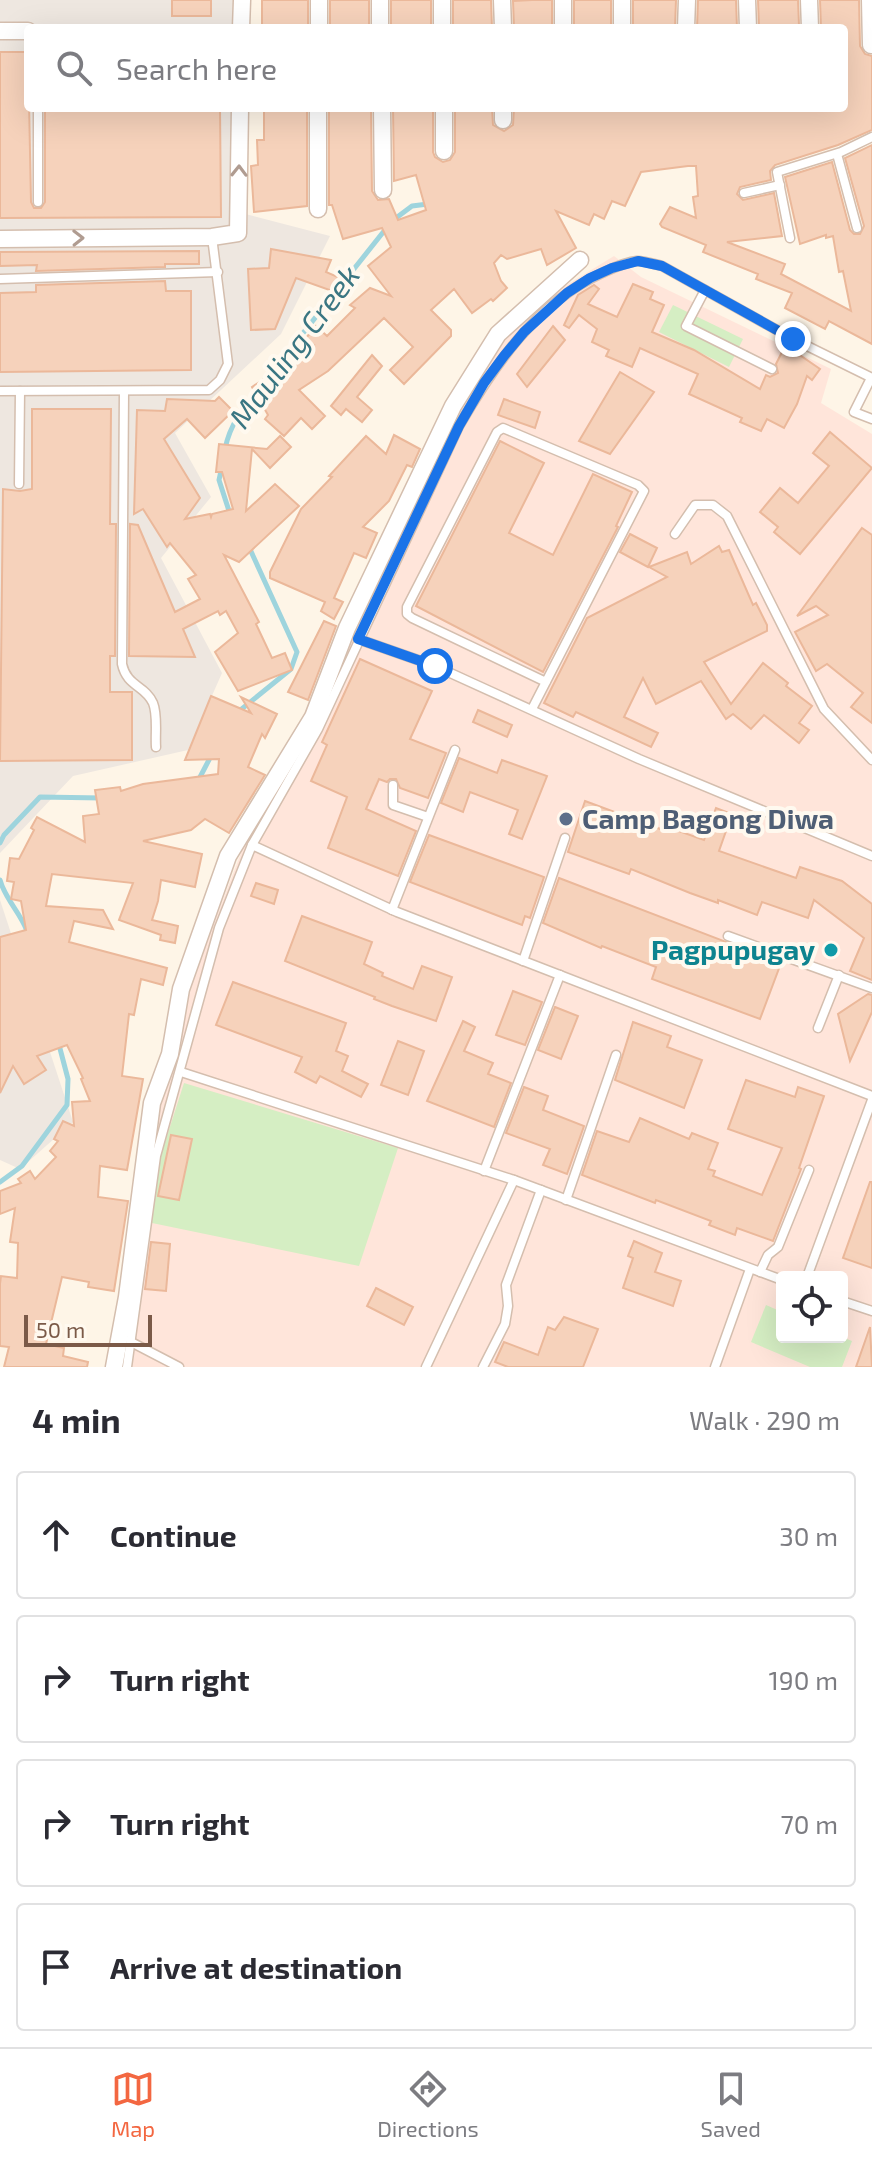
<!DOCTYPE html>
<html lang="en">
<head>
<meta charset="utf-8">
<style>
  :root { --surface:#fff; --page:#f7f7f7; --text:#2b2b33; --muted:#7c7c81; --line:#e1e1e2; --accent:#f36741 }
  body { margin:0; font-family:"Exo 2",sans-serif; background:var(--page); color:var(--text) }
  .controls { position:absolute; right:24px; bottom:24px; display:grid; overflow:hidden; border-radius:8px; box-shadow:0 8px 32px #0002 }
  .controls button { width:72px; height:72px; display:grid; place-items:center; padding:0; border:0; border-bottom:2px solid var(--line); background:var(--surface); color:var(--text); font:40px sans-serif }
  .scale { position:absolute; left:24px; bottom:20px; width:128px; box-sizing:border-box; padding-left:8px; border:4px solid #7b5a48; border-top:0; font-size:22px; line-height:28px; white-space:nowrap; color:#7b5a48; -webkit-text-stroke:6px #fff9ef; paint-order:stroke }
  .stop { position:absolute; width:24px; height:24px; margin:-18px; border:6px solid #1a73e8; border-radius:50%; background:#fff }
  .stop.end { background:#1a73e8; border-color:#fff; box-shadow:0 2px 8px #0008 }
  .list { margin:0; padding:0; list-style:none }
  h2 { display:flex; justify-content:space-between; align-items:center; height:104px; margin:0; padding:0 32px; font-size:34px }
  h2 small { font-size:26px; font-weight:400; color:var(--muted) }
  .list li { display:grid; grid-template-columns:52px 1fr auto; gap:24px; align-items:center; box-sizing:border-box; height:128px; margin:0 16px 16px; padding:0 16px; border:2px solid var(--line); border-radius:8px }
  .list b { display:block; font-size:30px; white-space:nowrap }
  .list em { font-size:26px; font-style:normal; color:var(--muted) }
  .icon { flex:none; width:44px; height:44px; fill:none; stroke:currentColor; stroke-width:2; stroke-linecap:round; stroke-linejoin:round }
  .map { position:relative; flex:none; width:872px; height:1367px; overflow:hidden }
  .search { position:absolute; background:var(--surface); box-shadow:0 8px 32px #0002; left:24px; right:24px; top:24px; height:88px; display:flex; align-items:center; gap:20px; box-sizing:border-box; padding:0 28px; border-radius:8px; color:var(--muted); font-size:30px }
  .sheet { height:680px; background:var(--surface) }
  nav { display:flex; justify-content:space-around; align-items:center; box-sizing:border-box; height:112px; border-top:2px solid var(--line); background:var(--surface); font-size:22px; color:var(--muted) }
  nav a { display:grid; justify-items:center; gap:4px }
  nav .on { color:var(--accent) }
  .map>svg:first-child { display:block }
</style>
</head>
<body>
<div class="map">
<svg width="872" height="1367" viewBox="0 0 872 1367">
  <rect width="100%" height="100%" fill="#fef5e7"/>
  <path fill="#ffe5da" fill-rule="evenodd" d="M614 256 641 277 831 369 821 403 872 434V1367H120L157 1106 185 998 243 848 317 721 353 632 458 410 502 339 552 294ZM782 1277H842V1337H782Z"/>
  <g fill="#eee7e0">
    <path d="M0 0H235V28H28V108H234V211L330 236 281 334 175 433 211 497 161 558 222 673 188 750 73 776 0 853Z"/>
    <path d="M0 900 73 1122 20 1169 0 1160Z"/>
  </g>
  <g fill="#d5eec3">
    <path d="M673 305 743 339 729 367 659 332Z"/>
    <path d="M184 1083 398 1148 359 1266 152 1223 159 1161Z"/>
    <path d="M766 1305 782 1312V1337H842L852 1341 842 1367H810L751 1342Z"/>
  </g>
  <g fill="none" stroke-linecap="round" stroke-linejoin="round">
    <g stroke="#9ed4dd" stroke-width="5">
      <path d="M265 381 392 221 412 206 428 204"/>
      <path d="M225 449C230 424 243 408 259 389"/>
      <path d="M222 466 219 480 230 514"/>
      <path d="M238 712 291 669 297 652 249 547"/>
      <path d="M198 781 212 754"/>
      <path d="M0 843 4 835 40 797 102 798"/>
      <path d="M0 880C5 899 20 912 27 931"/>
      <path d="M0 1182 22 1166 67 1105 68 1079 58 1041"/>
    </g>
  </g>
  <g fill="#f6d2bb" stroke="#ebb89a" stroke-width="2">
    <rect x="172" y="0" width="39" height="16"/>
    <rect x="262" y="0" width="46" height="28"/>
    <rect x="330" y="0" width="39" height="28"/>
    <rect x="391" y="0" width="40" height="28"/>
    <path d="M453 0H491L492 28H453Z"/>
    <path d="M532 0H552V28H514L513 1Z"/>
    <rect x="574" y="0" width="37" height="28"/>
    <path d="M633 0H676L675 28H633Z"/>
    <path d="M698 0H736L737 28H697Z"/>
    <path d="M758 0H798L799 25 759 28Z"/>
    <path d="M820 0H859L860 46 865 54 872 56V130L838 145 775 165 770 171 771 180 740 187 737 194 743 200 774 193 782 236 727 242 785 264 781 274 851 311 843 271 839 272 833 236 826 238V235L800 244 785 177 832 162 850 230 854 234H860L864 226 845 158 872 145V344L829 321 825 329 785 308 792 293 756 279 758 274 703 252 706 245 662 227 660 224 670 207 696 218 693 197 698 196 696 166H688L641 172 625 206 612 201 604 219 594 214 589 225 556 211 576 248 547 265 541 249 507 259 501 255 494 263 501 281 507 288 493 301 491 299 472 313 454 289 431 310 451 330V336L404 384 390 370 413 347 384 318 328 371 299 390 325 416 312 429 301 418 284 436 265 419 268 415 252 387 314 345 306 338 316 326 327 336 355 308 350 305 370 288 391 296 368 266 391 247 382 228 343 239 332 205H329V108H371L372 191 378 200 389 199 398 220 426 210 416 175 394 181 393 108H433V152L435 157 443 162 450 160 455 152V108H492L493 125 504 131 513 125 514 108H844V28H821Z"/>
    <path d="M0 52H28L31 202 34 208H41L45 202V108H220L221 217 0 218Z"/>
    <path d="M264 108H307V206L254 212 251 166 258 165 257 140H264Z"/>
    <path d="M271 249 331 260 326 272 340 278 335 292 296 278 275 329 251 330 248 269 269 268Z"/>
    <path d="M199 251V264H165V267L36 271 37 265 0 266V252Z"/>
    <path d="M165 281 166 291H191V370L0 372V293L36 292V285Z"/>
    <path d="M633 284 653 292 650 299 664 305 652 332 694 350 760 389 766 375 770 377 778 373 776 364 783 350 801 356 820 369 812 380 807 376 797 404 784 428 767 419 761 431 740 422 742 418 689 394 698 374 640 348 632 367 606 356 609 350 592 342 597 329 579 315 569 328 564 325 578 295 594 285 599 289 588 304 617 317Z"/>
    <path d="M553 326 565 340 527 387 517 374Z"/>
    <path d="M372 355 382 366 357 397 372 410 362 422 346 409 341 415 331 406Z"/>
    <path d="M620 372 654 392 610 454 579 441Z"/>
    <path d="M219 397 233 411 205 438 187 419 164 439 200 498 185 519 210 514 211 517 212 514 233 509 222 472H216L219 444 267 449 280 436 291 447 270 468 252 449 246 511 275 484 299 506 239 562 224 555 259 622 256 624 272 658 285 653 292 670 238 691 215 652 238 633 226 611 220 615 218 611 183 629 195 657 129 656 130 524 138 525 175 612 200 599 188 579 196 575 170 543 167 547 143 509 134 514 137 410 165 411 167 399 215 401Z"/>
    <path d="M504 399 540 412 535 428 498 415Z"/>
    <path d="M32 409H111L110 524H116L115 656H110V692H132V760L0 761 3 489 20 491 32 489Z"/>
    <path d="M830 432 872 468 800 554 774 532 778 527 760 512 780 488 798 503 829 466 813 453Z"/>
    <path d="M394 435 420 449 412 467 407 465 389 501 363 527 377 533 366 558 354 553 334 598 343 602 334 619 321 611 325 602 270 578V572L301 509 332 477 329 476 366 436 386 454Z"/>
    <path d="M500 441 544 463 509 533 553 555 593 474 632 492 616 526 618 527 543 672 416 606Z"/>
    <path d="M862 528 872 535V723L851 707 863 693 827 664 816 671 795 632 828 615 816 606 797 616Z"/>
    <path d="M630 534 657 548 648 567 620 552Z"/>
    <path d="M719 546 722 552 729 550 753 605 756 603 767 625V631L704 662 731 704 763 663 788 683 786 686 812 706 799 723 809 730 799 743 764 715 751 729 733 714 726 719 701 681 656 704 643 678 624 717 658 733 651 747 576 712 573 717 544 703 587 618 667 577 649 567 687 552 691 564Z"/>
    <path d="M324 621 336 626 308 700 288 692Z"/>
    <path d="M360 659 432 691 410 739 446 753 428 798 400 788 396 779H390L387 782 379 779 366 809 416 831 398 876 328 848 347 797 311 781 327 745 322 742Z"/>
    <path d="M211 696 251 713 241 697 277 714 265 738 262 734 248 767 265 775 229 833 205 819 191 830 143 841 202 854 195 887 161 880 158 901 152 920 178 926 175 943 160 940 161 935 119 920 133 883 52 874 46 906 103 910 113 929 74 921 69 942 167 968 163 985 141 979 134 1015 129 1014 122 1076 143 1079 127 1170 100 1166 98 1197 128 1201 114 1291 88 1287 89 1282 62 1277 46 1344 64 1348 63 1356 88 1362 87 1367H4L9 1347 0 1346V1284L1 1276 17 1278 18 1243 10 1242 15 1208 0 1214V1191L21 1183 18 1179 30 1171 35 1179 56 1157 50 1151 58 1141 54 1139 63 1121 74 1126 72 1102 90 1101 81 1079 83 1078 67 1045 37 1056 46 1070 24 1084 13 1066 0 1093V937L26 930 21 901 11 899 14 882 7 881 10 858 19 859 34 830 31 828 37 817 85 842 83 816 99 814 95 790 120 787 121 791 143 784 218 774 219 759 185 760Z"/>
    <path d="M478 710 512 725 507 737 473 722Z"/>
    <path d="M459 758 497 773 502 760 547 776 522 839 509 834 518 810 470 792 463 812 441 803Z"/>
    <path d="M585 801 660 829 662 825 704 840 716 808 732 814 719 851 796 878 800 867 842 881 872 904V980L850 971 864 938 814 900 808 918 762 902 757 915 718 900V903L690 893 631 869 629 874 568 852Z"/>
    <path d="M429 835 544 877 530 918 525 916 522 925 410 882Z"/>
    <path d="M559 878 781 963 760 1019 652 979 656 967 602 946 601 948 543 923Z"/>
    <path d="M256 883 278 890 274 904 251 896Z"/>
    <path d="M302 916 372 942 364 964 383 973 382 976 413 989 422 966 452 977 436 1021 392 1006 374 999 375 997 285 961Z"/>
    <path d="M233 982 346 1023 336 1051 348 1056 342 1071 368 1084 361 1097 320 1076 316 1083 295 1072 302 1057 216 1025Z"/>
    <path d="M513 991 542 1002 525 1045 496 1035Z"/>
    <path d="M868 994 872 995V1012L850 1061 838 1014Z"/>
    <path d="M555 1007 578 1016 561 1059 538 1050Z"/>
    <path d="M463 1021 475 1027 464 1051 493 1063 488 1074 511 1083 494 1127 427 1101Z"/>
    <path d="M633 1022 671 1036 667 1047 702 1060 684 1108 615 1080Z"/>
    <path d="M398 1041 424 1051 408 1095 381 1085Z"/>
    <path d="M746 1080 795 1097 798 1087 824 1096 799 1168 801 1169 773 1241 737 1228 735 1235 709 1225 711 1221 656 1200 655 1203 582 1175 597 1131 629 1142 640 1118 689 1139 692 1133 718 1143 708 1169 715 1171 713 1176 762 1195 782 1148 728 1129Z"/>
    <path d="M524 1087 548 1096 543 1110 584 1126 567 1174 543 1165 550 1149 506 1133Z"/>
    <path d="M171 1135 192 1139 179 1200 158 1196Z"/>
    <path d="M870 1182H872V1268L843 1258Z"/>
    <path d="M634 1241 662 1253 655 1272 681 1281 673 1306 623 1288 633 1258 628 1256Z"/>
    <path d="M151 1242 170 1244 166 1291 145 1289Z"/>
    <path d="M376 1288 413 1307 404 1325 367 1306Z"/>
    <path d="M564 1317 598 1329 583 1367H508L495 1362 504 1342 538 1355 548 1327 555 1330Z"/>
    <path d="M870 1327 872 1367H856Z"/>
  </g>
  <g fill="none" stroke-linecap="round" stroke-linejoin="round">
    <g stroke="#d4beae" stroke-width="11">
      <g id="service">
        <path d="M38 108V202"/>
        <path d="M837 154 857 228"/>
        <path d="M744 193 780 185"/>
        <path d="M790 238 777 172 841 152 872 137"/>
        <path d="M0 279 218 272"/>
        <path d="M705 290 686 326 772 369"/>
        <path d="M871 378 854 412 872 419"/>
        <path d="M0 391 209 390 220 380 228 364 212 237"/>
        <path d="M124 391 122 664C127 687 145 685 153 703 158 715 155 734 156 747"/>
        <path d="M19 484 20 391"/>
        <path d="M675 534 695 505H713L727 516 824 709 872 760"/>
        <path d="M358 639 435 666 639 759 872 856"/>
        <path d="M532 709 644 491 638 485 503 428 497 432 407 607V614L412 618 546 682"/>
        <path d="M393 785V805L428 817"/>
        <path d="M252 845 397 912 872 1096"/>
        <path d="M392 910 455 750"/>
        <path d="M728 936 872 988"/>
        <path d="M523 961 565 838"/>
        <path d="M818 1028 839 975"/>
        <path d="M181 1072 514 1180 782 1280"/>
        <path d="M484 1171 560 975"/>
        <path d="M566 1200 616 1055"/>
        <path d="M760 1272 768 1255 778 1247 809 1170"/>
        <path d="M807 1277 872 1100"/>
        <path d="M842 1301 872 1311"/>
        <path d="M131 1342 179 1367"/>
        <path d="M127 1367 156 1156 219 928 252 845 318 729 459 426C494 366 536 303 602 273 613 268 625 262 637 261 645 261 654 264 662 266L793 339 872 378"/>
        <path d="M426 1367 514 1180"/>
        <path d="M483 1367 505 1324 508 1306 506 1285 541 1190"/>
        <path d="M715 1367 750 1269"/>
      </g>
    </g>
    <g stroke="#d4beae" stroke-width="19">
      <g id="minor">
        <path d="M380 0V28"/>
        <path d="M442 0V28"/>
        <path d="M502 0 503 28"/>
        <path d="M563 0V28"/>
        <path d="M622 0V28"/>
        <path d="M747 0 748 28"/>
        <path d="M809 0 810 28"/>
        <path d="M870 0 871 45"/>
        <path d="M241 28 242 0"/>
        <path d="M319 28V0"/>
        <path d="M686 28 687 0"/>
        <path d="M0 31H28"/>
        <path d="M382 108 383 190"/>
        <path d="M444 108V151"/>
        <path d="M503 108V120"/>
        <path d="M318 209V108"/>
        <path d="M0 239 212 237 238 233 240 108"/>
        <path d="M114 1367 127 1297 152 1103 170 1054 181 989 228 856 313 717 347 628 453 406 498 334 580 260"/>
      </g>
    </g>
    <use href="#service" stroke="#fff" stroke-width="8"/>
    <use href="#minor" stroke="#fff" stroke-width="16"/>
  </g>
  <defs><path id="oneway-chevron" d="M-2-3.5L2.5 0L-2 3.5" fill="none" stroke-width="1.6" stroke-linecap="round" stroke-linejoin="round" transform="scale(2)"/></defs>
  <g stroke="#b09c91">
    <use href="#oneway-chevron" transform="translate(239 171) rotate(-89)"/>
    <use href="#oneway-chevron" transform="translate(78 238) rotate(-1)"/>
  </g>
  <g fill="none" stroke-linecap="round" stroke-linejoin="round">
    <path stroke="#1a73e8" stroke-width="10" d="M435 666 358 639 459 426 484 383 504 356 524 332 567 293 590 278 612 268 638 261 662 266 793 339"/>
  </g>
  <circle fill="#5c6f8a" stroke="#fff9ef" stroke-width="3" cx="566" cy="819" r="8"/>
  <circle fill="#0f9aa8" stroke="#fff9ef" stroke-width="3" cx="831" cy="950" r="8"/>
  <g text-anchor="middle" stroke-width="8" stroke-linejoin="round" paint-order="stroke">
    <g font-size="28" font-weight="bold" fill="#4e5e75" stroke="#fff9ef" text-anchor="start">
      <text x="582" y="829">Camp Bagong Diwa</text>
    </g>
    <g font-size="28" font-weight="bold" fill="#0d838f" stroke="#fff9ef" text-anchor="end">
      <text x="815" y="960">Pagpupugay</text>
    </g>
    <g font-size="30" font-style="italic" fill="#3a7682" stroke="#fff9ef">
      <text transform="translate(295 347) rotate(-53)" y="10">Mauling Creek</text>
    </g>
  </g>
</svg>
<div class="controls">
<button><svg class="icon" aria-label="locate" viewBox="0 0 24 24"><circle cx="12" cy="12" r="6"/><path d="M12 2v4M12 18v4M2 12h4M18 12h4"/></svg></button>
</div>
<div class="scale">50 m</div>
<div class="stop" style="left:435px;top:666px"></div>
<div class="stop end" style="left:793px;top:339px"></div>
<div class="search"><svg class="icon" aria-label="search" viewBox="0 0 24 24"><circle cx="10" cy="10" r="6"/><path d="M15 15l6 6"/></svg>Search here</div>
</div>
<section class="sheet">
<h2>4 min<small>Walk · 290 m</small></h2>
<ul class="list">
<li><svg class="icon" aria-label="ahead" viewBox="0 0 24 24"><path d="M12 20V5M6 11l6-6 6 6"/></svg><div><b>Continue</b></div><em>30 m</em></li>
<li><svg class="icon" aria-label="right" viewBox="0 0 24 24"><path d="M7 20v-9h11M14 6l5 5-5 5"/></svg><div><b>Turn right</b></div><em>190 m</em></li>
<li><svg class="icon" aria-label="right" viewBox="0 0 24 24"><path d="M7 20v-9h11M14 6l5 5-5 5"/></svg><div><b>Turn right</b></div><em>70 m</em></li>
<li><svg class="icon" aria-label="arrive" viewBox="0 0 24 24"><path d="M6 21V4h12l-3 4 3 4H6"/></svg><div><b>Arrive at destination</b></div></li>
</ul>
</section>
<nav>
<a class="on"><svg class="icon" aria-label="map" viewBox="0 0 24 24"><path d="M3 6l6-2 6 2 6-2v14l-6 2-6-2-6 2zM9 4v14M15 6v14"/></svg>Map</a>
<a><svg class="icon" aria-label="directions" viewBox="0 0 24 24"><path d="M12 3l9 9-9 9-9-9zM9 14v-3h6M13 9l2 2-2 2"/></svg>Directions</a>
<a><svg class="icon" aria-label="saved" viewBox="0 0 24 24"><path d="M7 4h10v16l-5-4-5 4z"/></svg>Saved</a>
</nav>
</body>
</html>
